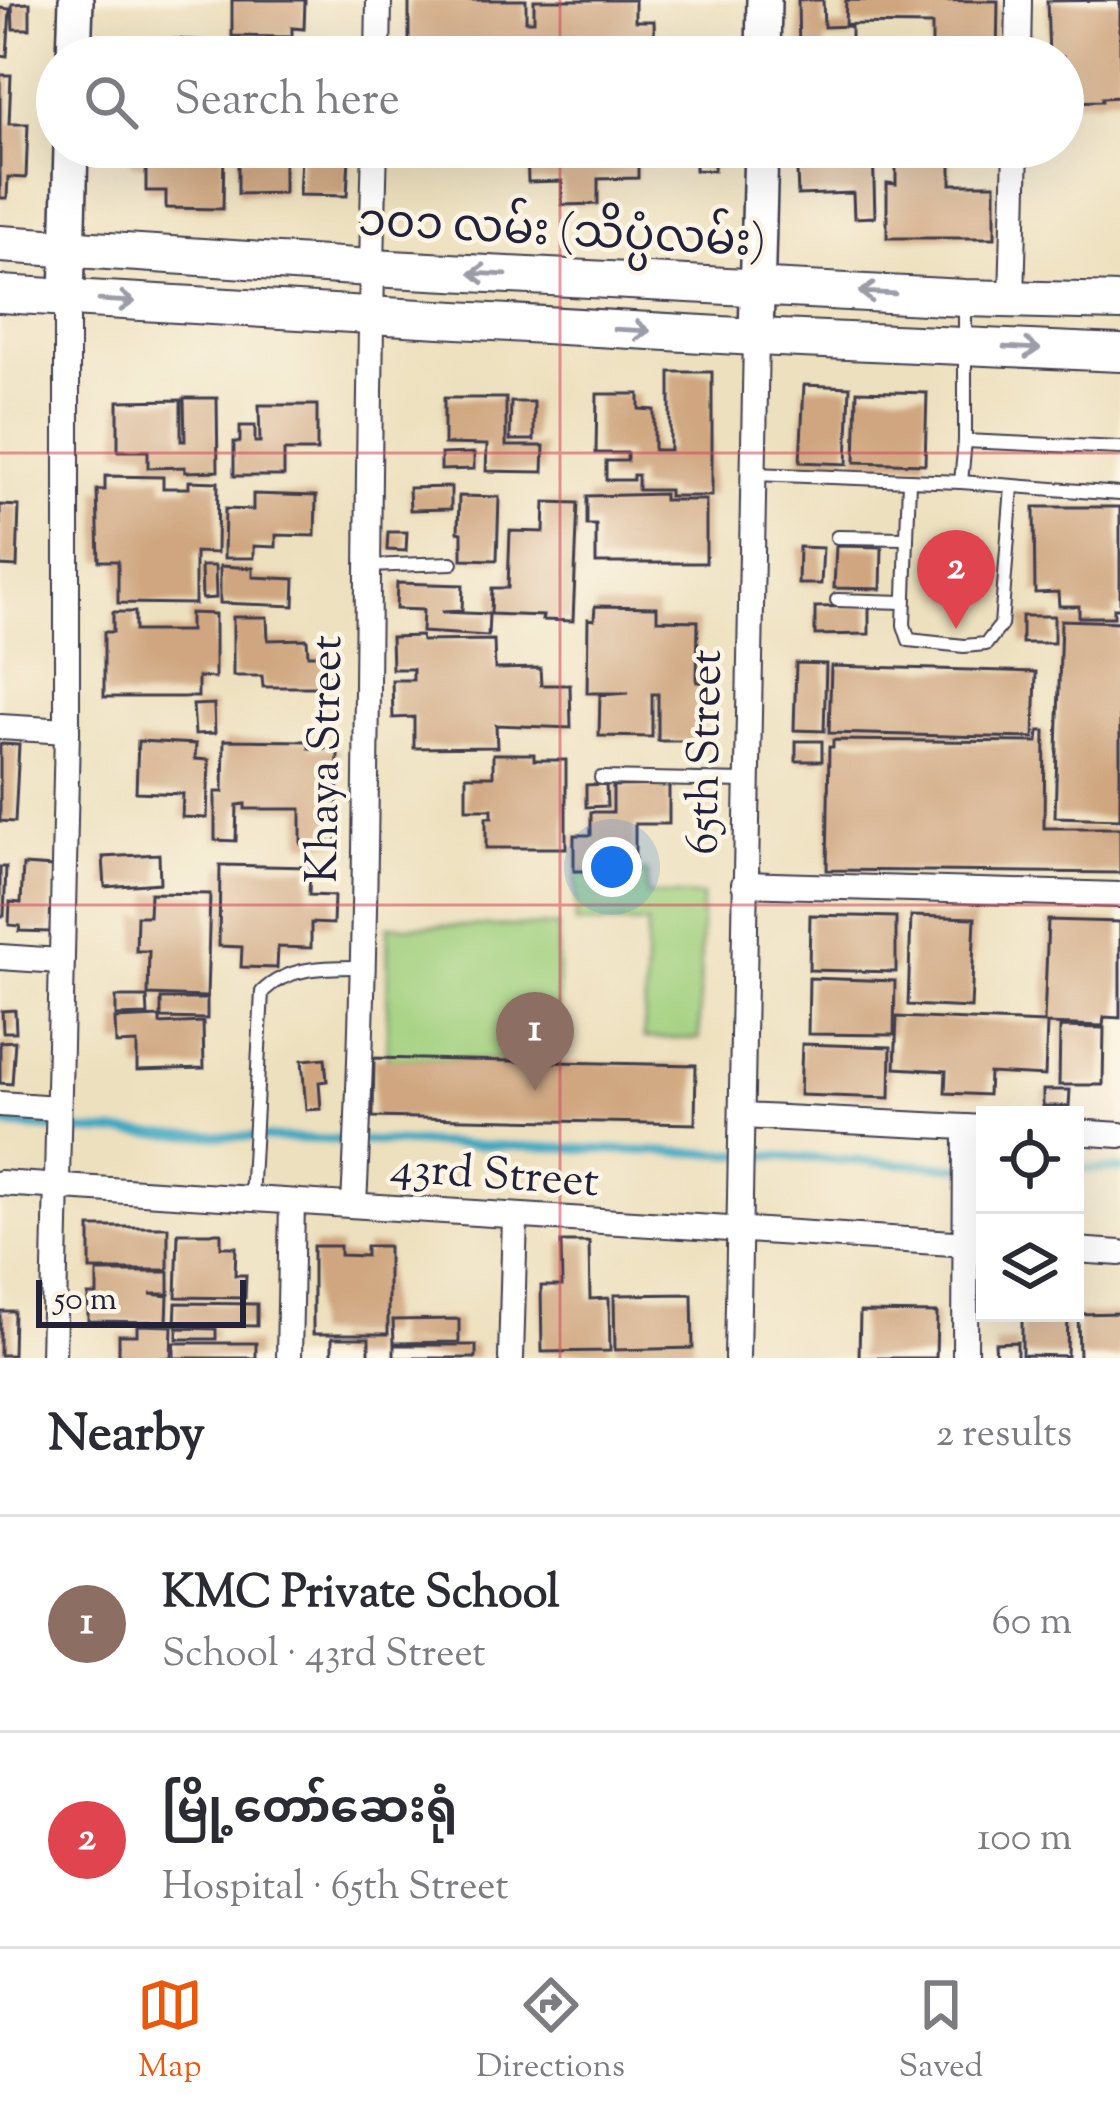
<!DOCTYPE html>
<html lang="en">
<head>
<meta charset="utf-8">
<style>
  :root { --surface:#fff; --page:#f7f7f7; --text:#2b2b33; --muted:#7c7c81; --line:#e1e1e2; --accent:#ea580c }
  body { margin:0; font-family:"Sorts Mill Goudy","Noto Sans Myanmar",serif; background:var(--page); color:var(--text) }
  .controls { position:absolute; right:36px; bottom:36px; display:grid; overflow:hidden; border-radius:0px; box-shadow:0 12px 48px #0002 }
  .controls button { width:108px; height:108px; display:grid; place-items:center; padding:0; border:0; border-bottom:3px solid var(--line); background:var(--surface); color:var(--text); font:60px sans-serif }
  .scale { position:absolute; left:36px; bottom:30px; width:210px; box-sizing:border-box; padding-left:12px; border:6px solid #22223b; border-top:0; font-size:33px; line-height:42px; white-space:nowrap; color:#22223b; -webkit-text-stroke:9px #fcf5e5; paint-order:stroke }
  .you { position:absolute; left:612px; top:867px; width:42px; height:42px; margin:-30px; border:9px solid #fff; border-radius:50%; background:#1a73e8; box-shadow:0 0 0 18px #1a73e833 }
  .badge { display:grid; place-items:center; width:78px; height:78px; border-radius:50%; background:var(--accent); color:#fff; font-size:39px; font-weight:700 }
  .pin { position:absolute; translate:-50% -99px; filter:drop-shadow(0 3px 6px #0008) }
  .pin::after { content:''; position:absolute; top:63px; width:42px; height:36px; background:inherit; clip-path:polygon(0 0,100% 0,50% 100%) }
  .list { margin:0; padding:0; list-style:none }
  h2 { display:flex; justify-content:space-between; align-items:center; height:156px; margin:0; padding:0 48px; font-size:51px }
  h2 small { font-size:39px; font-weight:400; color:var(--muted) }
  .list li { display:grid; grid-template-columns:78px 1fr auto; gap:36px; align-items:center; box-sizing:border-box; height:216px; padding:0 48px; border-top:3px solid var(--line) }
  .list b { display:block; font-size:45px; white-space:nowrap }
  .list p { margin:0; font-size:39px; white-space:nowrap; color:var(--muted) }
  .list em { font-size:39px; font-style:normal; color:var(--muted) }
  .icon { flex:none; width:66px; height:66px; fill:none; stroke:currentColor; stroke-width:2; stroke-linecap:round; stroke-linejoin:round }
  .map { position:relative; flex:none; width:1120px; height:1358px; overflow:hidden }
  .search { position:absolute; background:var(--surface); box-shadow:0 12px 48px #0002; left:36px; right:36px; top:36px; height:132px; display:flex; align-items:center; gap:30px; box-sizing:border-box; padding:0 42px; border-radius:66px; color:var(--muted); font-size:45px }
  .sheet { height:588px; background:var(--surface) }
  nav { display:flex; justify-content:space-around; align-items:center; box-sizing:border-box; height:168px; border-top:3px solid var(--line); background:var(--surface); font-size:33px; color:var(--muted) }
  nav a { display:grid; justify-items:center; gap:6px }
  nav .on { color:var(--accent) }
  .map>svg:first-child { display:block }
</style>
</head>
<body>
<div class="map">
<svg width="1120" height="1358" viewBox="0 0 1120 1358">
  <rect width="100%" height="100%" fill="#fcf5e5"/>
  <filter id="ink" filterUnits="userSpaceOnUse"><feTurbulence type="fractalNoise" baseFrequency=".00833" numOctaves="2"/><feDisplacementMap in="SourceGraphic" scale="24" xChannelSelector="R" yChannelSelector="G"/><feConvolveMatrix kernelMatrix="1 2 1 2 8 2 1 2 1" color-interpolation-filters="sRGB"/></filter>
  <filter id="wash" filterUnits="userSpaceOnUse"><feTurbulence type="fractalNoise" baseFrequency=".004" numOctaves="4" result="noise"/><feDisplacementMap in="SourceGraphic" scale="48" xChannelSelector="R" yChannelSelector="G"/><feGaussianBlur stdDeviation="2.7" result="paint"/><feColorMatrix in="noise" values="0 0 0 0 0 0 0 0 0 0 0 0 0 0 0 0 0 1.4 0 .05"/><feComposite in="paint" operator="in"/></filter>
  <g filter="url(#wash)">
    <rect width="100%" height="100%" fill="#ede0be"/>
    <g fill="#a1d07e" stroke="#62795c" stroke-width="3">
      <path d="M647 872V894L702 896 699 1039 644 1038 647 924 576 923V873Z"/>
      <path d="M388 926H558V1060L387 1059Z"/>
    </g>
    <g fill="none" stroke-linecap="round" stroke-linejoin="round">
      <g stroke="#41a8c1" stroke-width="9">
        <path d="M0 1124 81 1131 760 1155 985 1169"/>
        <path d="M1075 1169H1120"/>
      </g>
    </g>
    <g id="blocks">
      <g fill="#cfa67f">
        <path d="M232 0H305L304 29 292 28V37L232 36Z"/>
        <path d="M409 0H526V21H534V0H635V21H654L655 55 409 57Z"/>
        <path d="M798 0H823L824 27 851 26V39L825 40V54L799 55Z"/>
        <path d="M846 0 998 1 997 57H932V25L845 24Z"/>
        <path d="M1120 0V97L1102 98V101L1067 102 1063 57H1049L1047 1Z"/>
        <path d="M30 3V29H13L12 4Z"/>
        <path d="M0 8 10 9 7 56 0 55Z"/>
        <path d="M174 39 213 41 212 57H173Z"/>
        <path d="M0 75H11L9 124H28L26 178 8 177 7 198H0Z"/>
        <path d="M130 147H224L223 209 166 208V191H146V166L130 165Z"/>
        <path d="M527 147H685L686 152H666V164L638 165V178L598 179V204L562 205V181L528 182Z"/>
        <path d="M695 147H715L714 171 695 170Z"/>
        <path d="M796 147H873L875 217 854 218 853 193 798 195Z"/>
        <path d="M896 147H951V184H995V238H887V183L896 184Z"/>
        <path d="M238 156H284V193L238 194Z"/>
        <path d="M301 156 349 157 347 196 299 195Z"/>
        <path d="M670 372H712V496H669V490H638V475H633V480H606V461H627V453H596L597 394H639V409L654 410V450H670Z"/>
        <path d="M804 385 850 387 847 464 800 462Z"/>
        <path d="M857 391 927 393 925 464 855 462Z"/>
        <path d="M184 398H217L218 471 185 472V467L148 468V451H118V401L181 400V441H185Z"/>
        <path d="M444 398H506V446H544L543 472 486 471 487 445 444 444Z"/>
        <path d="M511 402H534V440H510Z"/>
        <path d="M259 405H317V451H284V476H234V442H240V426H255V442H260Z"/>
        <path d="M474 453V469L441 470V454Z"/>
        <path d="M105 476 163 477V488H189V481L218 482 217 553 195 552V604L118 603V561H99L97 490H105Z"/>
        <path d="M451 487V509L410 510 409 488Z"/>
        <path d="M253 494 316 496 315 536 276 535V547L254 546V558H224L225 509 253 510Z"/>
        <path d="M664 494V500H706V563H596V525H587V496Z"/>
        <path d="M459 496 499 497 497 560 462 559V533L458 532Z"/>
        <path d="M545 502 578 503 573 621 542 620 543 616 491 614 492 588H508L510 531 544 532Z"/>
        <path d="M0 505 19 506 17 567 0 566Z"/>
        <path d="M1034 507H1120V608H1114V617H1079V606H1059L1058 592 1035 593Z"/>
        <path d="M388 532H407L406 551 387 550Z"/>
        <path d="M836 546 882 547 881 589 834 588Z"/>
        <path d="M799 547 823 548 821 584H798Z"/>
        <path d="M201 566H215L216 598 202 599Z"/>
        <path d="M220 566 253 568V577L295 579 294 606 220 603Z"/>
        <path d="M397 583 463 585 462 611 441 612 489 614 488 636 422 632 423 610 396 609Z"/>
        <path d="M595 606 657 607V620L698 621 697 682H703L702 741H658V694H652V737L599 736 600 695 629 693H587L588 619 594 620Z"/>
        <path d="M869 606V634L815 635V607Z"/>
        <path d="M113 612H135V631H190V613L215 614V678L198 677V697H104V632H113Z"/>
        <rect x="1022" y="616" width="32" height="27"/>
        <path d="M233 617H267L268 640 307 639 308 655H328L329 687H263L262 676H233Z"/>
        <path d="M1061 620 1120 622V819L1055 817Z"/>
        <path d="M421 636 422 641 494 640 495 669 540 668 541 685H570L571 728 496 725 497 747 414 748V717L393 718 392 680H413V669H392L391 637Z"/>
        <path d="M796 663 826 664 824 731 794 730Z"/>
        <path d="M831 666 1036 672 1034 738 829 733Z"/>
        <path d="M214 704 215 733 195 734 193 705Z"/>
        <path d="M1039 731H1045L1044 828H1120V873L827 870 829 747H833V740L1038 742Z"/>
        <path d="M224 740 309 741V748L338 749 337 844H301V809H245V804L237 805 236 841 215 840V792H223Z"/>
        <path d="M138 741 196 744 195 759 209 760 207 818 182 817 183 794 136 792Z"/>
        <rect x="796" y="741" width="26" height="20"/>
        <path d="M0 744 19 745 15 822 0 821Z"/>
        <path d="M493 754H534V760H566V848H486V817H492V809H466V776H493Z"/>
        <path d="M606 784 607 806 586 807V785Z"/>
        <path d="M669 785V824H635V871H574V835H591V812H613V786Z"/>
        <path d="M159 854 160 883 105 887 103 857Z"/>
        <path d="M23 865 53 867 50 932 19 931 20 926 9 925 10 902 21 903Z"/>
        <path d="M220 865 310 867 309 895 334 896 333 924 311 923V948L278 947 277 968 241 967 242 947 219 946Z"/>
        <path d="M0 867H6L4 916H0Z"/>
        <path d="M150 893 210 894 207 997 148 995 149 951H136L137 916H149Z"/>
        <path d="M810 915 896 917V972L809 970Z"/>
        <path d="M911 916 975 918 971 1008 908 1005Z"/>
        <path d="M1048 920 1120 922V1018L1104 1017 1103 1026 1047 1024 1045 1076 989 1073 988 1095 945 1093 946 1071 895 1068 897 1017 1044 1023Z"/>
        <path d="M809 978 895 981 894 1035 808 1034Z"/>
        <path d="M116 997H147L148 1015 116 1016Z"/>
        <path d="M161 999H207V1019L161 1018Z"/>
        <path d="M15 1010 16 1032H3L2 1011Z"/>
        <path d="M160 1017V1024L203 1022 204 1068 137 1070V1043L116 1044 115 1019Z"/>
        <path d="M1060 1027 1104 1028 1103 1085H1059Z"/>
        <path d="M15 1041 12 1084 0 1083V1042Z"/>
        <path d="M802 1044 891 1047 890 1098 800 1095Z"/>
        <path d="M325 1058 327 1081 319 1082 321 1109 306 1110 302 1060Z"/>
        <path d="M374 1058 696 1065 695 1124 373 1117Z"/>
        <path d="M1043 1090H1070L1069 1106H1043Z"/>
        <rect x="90" y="1227" width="78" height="43"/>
        <path d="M178 1233H221V1247H236L235 1275H246L245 1298 176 1297Z"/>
        <path d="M561 1242H589L590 1299 609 1298 610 1351 542 1352 541 1286H562Z"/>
        <path d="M313 1246H340V1255L366 1256V1246H388V1334H313Z"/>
        <path d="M97 1272H169V1294H150L168 1296 167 1322 88 1321V1295H97Z"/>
        <path d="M692 1294 693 1348 615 1350 614 1295Z"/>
        <path d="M176 1303 257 1304V1326L175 1325Z"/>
        <path d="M0 1311H14L13 1355H0Z"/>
        <path d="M860 1312 937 1313 936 1358H859Z"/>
        <path d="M1022 1313H1068L1067 1356 1022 1355Z"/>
        <path d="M1120 1313V1358H1079L1078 1314Z"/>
        <path d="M459 1319V1342L394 1343 393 1320Z"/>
        <path d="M137 1325 172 1326 171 1358H119V1335H137Z"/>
        <path d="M177 1328 216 1329V1339H177Z"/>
        <rect x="332" y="1338" width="37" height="20"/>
        <path d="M1017 1342V1358H996L995 1343Z"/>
        <rect x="174" y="1343" width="82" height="15"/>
        <rect x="394" y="1345" width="82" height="13"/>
      </g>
    </g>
  </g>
  <g filter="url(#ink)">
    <use href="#blocks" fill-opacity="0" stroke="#403e4f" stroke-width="3"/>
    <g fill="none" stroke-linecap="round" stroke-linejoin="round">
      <g stroke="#403e4f" stroke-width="16">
        <g id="lane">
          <path d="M965 299V441L1120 448"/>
          <path d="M965 441 961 482 909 480 904 625 909 640 964 646 986 644 1001 625 1012 487"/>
          <path d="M754 474 909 480"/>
          <path d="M961 482 1120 494"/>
          <path d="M837 537 907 538"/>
          <path d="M367 566 452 563"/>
          <path d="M837 600 904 602"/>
          <path d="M601 778 746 781"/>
          <path d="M251 1200 262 992C288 966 326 967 361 967"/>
        </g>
      </g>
      <g stroke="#403e4f" stroke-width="28">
        <g id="street">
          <path d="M378 57 379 0"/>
          <path d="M1018 57 1019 0"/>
          <path d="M1012 300 1016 147"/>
          <path d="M0 727 67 731"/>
          <path d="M744 884 1120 895"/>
          <path d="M0 957 60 961"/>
          <path d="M0 1104 57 1108"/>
          <path d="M742 1116 985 1128"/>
          <path d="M1075 1132 1120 1135"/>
          <path d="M0 1183 985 1245"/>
          <path d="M354 1205C372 853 364 499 375 147"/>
          <path d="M1075 1250 1120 1253"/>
          <path d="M53 1358 67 731V299"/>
          <path d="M289 1358 292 1202"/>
          <path d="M511 1358 515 1216"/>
          <path d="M737 1358 756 337"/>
          <path d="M965 1358 966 1127"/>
        </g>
      </g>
      <g stroke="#403e4f" stroke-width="38">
        <g id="secondary">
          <path d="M74 57 76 0"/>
          <path d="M763 57 764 0"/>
          <path d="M67 299 71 147"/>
          <path d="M756 337 761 147"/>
        </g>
      </g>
      <g stroke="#403e4f" stroke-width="40">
        <g id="primary">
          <path d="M0 244 371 268 965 298 1120 302"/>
          <path d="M0 294 756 337 1120 353"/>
        </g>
      </g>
      <use href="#lane" stroke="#fff" stroke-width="12"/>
      <use href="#street" stroke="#fff" stroke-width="24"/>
      <use href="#secondary" stroke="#fff" stroke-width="33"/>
      <use href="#primary" stroke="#fff" stroke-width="36"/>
    </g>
    <defs><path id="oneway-shaft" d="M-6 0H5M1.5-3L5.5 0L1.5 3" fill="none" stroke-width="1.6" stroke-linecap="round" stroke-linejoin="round" transform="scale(3)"/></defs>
    <g stroke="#9c9ca7">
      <use href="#oneway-shaft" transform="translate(488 274) rotate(-177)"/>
      <use href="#oneway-shaft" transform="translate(877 293) rotate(-177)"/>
      <use href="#oneway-shaft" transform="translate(117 301) rotate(3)"/>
      <use href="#oneway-shaft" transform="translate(632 330) rotate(3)"/>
      <use href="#oneway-shaft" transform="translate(1022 348) rotate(3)"/>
    </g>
  </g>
  <path fill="none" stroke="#d1495b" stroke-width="3" stroke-opacity="0.55" d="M560 0V57M560 147V1358M0 453H1120M0 905H1120"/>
  <g text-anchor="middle" stroke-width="9" stroke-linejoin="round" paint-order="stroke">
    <g font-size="45" fill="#22223b" stroke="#fcf5e5">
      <text transform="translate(562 229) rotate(3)" y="16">၁၀၁ လမ်း (သိပ္ပံလမ်း)</text>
      <text transform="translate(702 752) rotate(-89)" y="16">65th Street</text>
      <text transform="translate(322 759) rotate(-89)" y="16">Khaya Street</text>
      <text transform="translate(495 1172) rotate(4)" y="16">43rd Street</text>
    </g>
  </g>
</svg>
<div class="controls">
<button><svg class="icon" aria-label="locate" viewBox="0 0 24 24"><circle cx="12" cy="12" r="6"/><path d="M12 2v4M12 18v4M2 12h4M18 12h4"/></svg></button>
<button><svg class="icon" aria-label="layers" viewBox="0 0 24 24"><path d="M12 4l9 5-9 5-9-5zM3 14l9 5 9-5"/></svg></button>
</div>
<div class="scale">50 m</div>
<div class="you"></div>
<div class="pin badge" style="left:535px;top:1091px;background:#8d6e63">1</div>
<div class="pin badge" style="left:956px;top:629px;background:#e0444e">2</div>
<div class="search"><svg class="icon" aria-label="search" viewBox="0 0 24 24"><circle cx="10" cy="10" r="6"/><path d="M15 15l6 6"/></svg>Search here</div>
</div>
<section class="sheet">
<h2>Nearby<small>2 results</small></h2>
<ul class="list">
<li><span class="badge" style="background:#8d6e63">1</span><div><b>KMC Private School</b><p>School · 43rd Street</p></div><em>60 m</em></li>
<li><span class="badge" style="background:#e0444e">2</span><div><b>မြို့တော်ဆေးရုံ</b><p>Hospital · 65th Street</p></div><em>100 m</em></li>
</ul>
</section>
<nav>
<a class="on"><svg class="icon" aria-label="map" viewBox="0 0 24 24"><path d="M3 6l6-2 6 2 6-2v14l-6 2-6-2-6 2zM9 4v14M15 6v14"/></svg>Map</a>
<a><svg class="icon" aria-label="directions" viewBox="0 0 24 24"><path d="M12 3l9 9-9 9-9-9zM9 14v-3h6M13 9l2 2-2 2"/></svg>Directions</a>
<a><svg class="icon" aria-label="saved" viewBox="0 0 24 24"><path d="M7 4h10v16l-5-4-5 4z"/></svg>Saved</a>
</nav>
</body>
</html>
